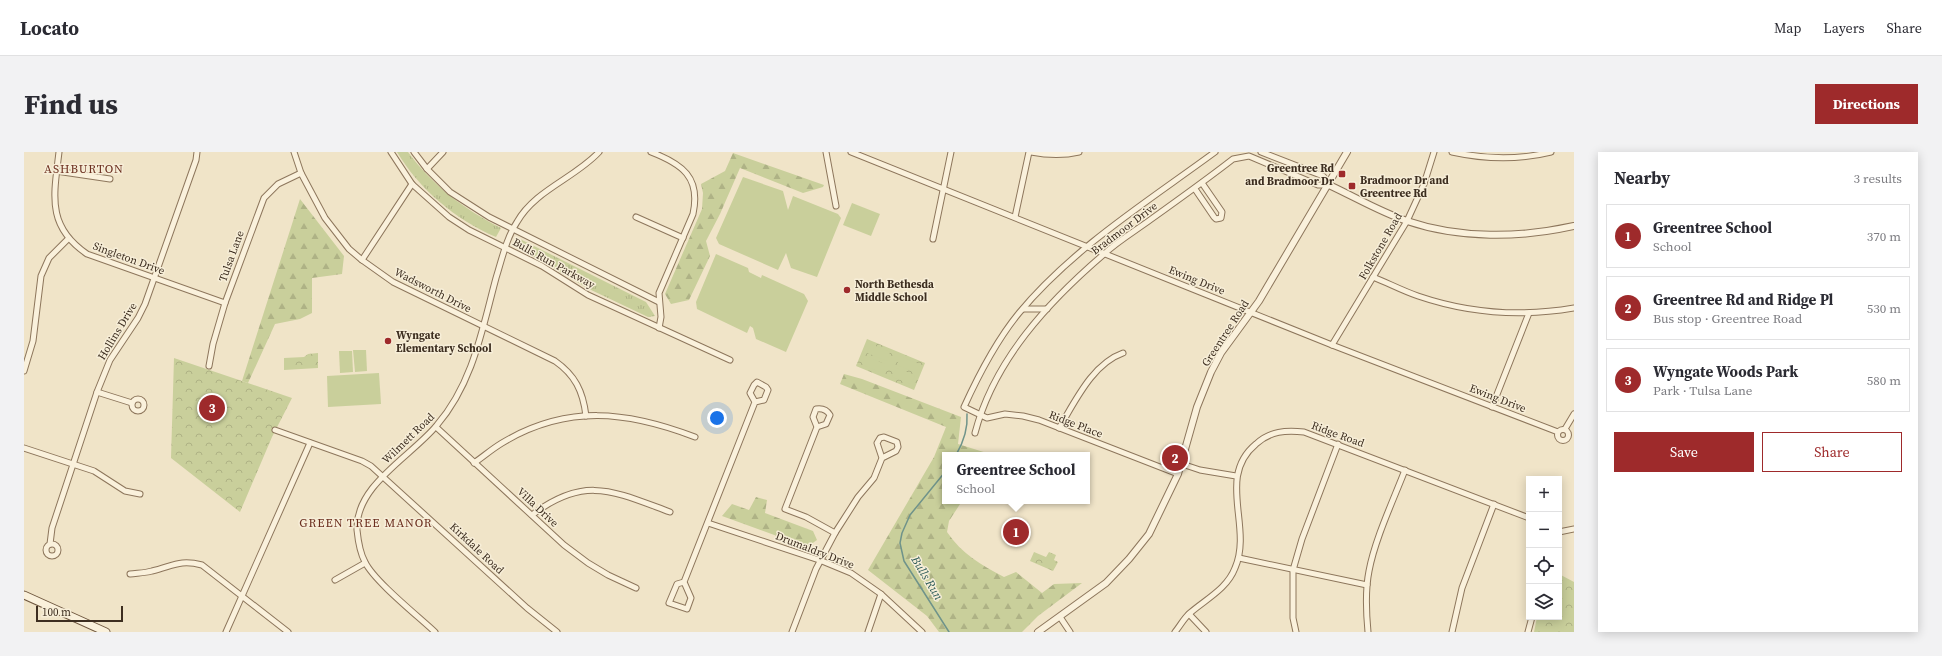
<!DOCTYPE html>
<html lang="en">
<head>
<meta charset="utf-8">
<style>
  :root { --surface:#fff; --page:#f2f2f3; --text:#2b2b33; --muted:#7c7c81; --line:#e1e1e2; --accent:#9e2a2b }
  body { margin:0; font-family:"Source Serif 4",serif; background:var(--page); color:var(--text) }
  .controls { position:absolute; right:12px; bottom:12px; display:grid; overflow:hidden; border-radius:0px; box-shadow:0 2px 10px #0003 }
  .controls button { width:36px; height:36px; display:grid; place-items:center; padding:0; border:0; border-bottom:1px solid var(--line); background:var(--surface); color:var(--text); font:20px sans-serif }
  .scale { position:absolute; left:12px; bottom:10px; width:87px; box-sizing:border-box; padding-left:4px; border:2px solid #3d2e20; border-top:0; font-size:11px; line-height:14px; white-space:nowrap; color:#3d2e20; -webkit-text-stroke:3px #f7eed8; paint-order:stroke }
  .you { position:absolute; left:693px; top:266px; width:14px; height:14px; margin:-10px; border:3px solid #fff; border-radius:50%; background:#1a73e8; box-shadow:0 0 0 6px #1a73e833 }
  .badge { display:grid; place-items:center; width:26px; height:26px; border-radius:50%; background:var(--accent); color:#fff; font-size:13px; font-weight:700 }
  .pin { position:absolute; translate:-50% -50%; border:2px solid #fff; box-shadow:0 1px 4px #0006 }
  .popup { position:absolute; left:918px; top:300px; width:148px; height:52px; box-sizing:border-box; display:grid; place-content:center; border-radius:0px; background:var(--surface); filter:drop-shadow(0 1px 3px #0005); font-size:13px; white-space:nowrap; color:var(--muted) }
  .popup b { font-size:15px; color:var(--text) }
  .popup::after { content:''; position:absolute; left:50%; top:100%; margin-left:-8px; border:8px solid transparent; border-top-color:var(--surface) }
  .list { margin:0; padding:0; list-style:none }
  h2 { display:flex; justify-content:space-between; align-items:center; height:52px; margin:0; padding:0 16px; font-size:17px }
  h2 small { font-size:13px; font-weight:400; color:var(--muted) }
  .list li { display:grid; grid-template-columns:26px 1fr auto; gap:12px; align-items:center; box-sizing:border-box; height:64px; margin:0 8px 8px; padding:0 8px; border:1px solid var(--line); border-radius:0px }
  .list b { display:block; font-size:15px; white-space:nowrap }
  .list p { margin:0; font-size:13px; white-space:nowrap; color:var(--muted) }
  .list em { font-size:13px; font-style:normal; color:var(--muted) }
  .actions { display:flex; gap:8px; padding:12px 16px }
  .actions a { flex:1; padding:9px 0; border:1px solid var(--accent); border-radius:0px; text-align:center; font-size:14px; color:var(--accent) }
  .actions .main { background:var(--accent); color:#fff }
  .icon { flex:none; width:22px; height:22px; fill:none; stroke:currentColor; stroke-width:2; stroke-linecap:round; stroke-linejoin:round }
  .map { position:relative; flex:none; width:1550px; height:480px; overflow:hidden; border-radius:0px }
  header { display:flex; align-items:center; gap:24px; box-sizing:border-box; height:56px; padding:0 20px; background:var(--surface); border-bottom:1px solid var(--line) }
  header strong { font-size:19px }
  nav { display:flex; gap:22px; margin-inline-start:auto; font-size:14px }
  .intro { display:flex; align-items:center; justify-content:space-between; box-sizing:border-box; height:96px; padding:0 24px }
  h1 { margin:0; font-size:28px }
  .button { padding:10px 18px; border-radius:0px; background:var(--accent); color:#fff; font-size:14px; font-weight:700 }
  main { display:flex; gap:24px; padding:0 24px }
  aside { flex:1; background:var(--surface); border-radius:0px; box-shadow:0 2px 10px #0003 }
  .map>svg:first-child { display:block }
</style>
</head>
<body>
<header>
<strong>Locato</strong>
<nav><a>Map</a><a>Layers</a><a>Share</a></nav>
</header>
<div class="intro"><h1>Find us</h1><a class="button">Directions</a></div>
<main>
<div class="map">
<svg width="1550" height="480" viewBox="0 0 1550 480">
  <defs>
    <pattern id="grass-tufts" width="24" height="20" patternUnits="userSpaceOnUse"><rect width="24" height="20" fill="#c9cf9b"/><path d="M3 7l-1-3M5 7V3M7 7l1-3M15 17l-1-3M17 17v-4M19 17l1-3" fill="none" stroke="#aeb285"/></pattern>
    <pattern id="forest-firs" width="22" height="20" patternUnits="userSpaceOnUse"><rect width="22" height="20" fill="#c9cf9b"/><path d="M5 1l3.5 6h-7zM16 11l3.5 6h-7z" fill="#aeb285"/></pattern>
    <pattern id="park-crowns" width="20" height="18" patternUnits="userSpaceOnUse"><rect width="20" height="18" fill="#c9cf9b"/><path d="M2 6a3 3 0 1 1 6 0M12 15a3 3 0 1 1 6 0" fill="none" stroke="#aeb285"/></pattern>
  </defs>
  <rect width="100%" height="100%" fill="#f0e4c8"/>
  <g fill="url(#grass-tufts)">
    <path d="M373 0H384C409 34 440 57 477 76L472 85C432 68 395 37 373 0Z"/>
    <path d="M496 87 622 150 631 164 624 165 565 137 493 95Z"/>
  </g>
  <g fill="url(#forest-firs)">
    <path d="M709 1 800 33 799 35 779 41 716 16 696 62 682 89 686 104 665 148 647 152 641 142 678 57 679 41 677 32 701 19Z"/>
    <path d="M276 47 320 104 318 122 288 126V161L276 167 251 172 224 231 218 229Z"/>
    <path d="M820 222 838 227 937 265 934 292 966 302 921 303V349H938L925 369 923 380C938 402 957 413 980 425L992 420 1018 441 1030 432 1058 431 1014 464 998 480H915L903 464 844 418 910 305 922 275 816 232Z"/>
    <path d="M732 345 743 348 741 361 789 379 793 388 783 395 698 364 708 352 725 358Z"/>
  </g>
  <g fill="url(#park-crowns)">
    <path d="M843 187 901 211 890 238 832 214Z"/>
    <path d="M294 201V216L260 218V206L280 205 284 202Z"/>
    <path d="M150 206 268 246 248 285 216 360 147 306Z"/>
    <path d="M1010 400 1022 405 1025 400 1032 403 1030 408 1034 410 1029 419 1006 409Z"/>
    <path d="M1535 422 1550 430V480H1510L1513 465H1535Z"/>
  </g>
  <g fill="#c9cf9b">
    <path d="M719 25 759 39 764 58 769 44 814 62 817 66 793 125 767 116 762 101 754 118 695 92 692 86Z"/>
    <path d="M828 51 856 62 847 84 819 73Z"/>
    <path d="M692 102 724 116 725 120 737 126 738 123 780 142 784 149 762 200 732 187 729 176 726 174 723 181 673 157 672 150Z"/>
    <path d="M847 192 866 200 863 209 843 201Z"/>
    <path d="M329 198H342L343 219 331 220Z"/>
    <path d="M315 199H328L329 220 316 221Z"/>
    <path d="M842 204 861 212 858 221 839 213Z"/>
    <path d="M876 204 895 212 892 221 873 213Z"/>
    <path d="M872 216 891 223 887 232 868 225Z"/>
    <path d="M355 221 357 252 304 255 303 224Z"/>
  </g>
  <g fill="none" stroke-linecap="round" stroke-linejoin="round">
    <g stroke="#6f938a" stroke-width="1.5">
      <path d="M932 303C939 291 944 276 943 262"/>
      <path d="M921 320 886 363 878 381 876 391 880 409 925 480"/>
    </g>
    <g stroke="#8d765c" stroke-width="7">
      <g id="minor">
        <path d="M35 0C30 43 22 74 63 102L201 151"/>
        <path d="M270 0 277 21 301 66 325 97 338 108 369 130 531 209C551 223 559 239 562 264"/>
        <path d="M367 0 388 32 425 65 445 78 518 114 564 143 706 208"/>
        <path d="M390 0 403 17 426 40 465 65 635 150"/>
        <path d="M627 0C658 12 677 25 669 62L635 141 637 165 635 176"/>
        <path d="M802 0 812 54"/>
        <path d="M827 0 1308 193 1534 280"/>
        <path d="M1007 0C1023 3 1038 4 1055 0"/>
        <path d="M1237 0 1299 24 1305 33"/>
        <path d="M1428 0C1460 7 1495 8 1527 0"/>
        <path d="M403 17 419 0"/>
        <path d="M32 19 86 27"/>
        <path d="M1171 37 1190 65 1192 67 1197 66 1198 60 1178 31"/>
        <path d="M612 65 659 86"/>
        <path d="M991 65 1005 0"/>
        <path d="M909 87 927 0"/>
        <path d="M338 108 388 32"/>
        <path d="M1349 125C1364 131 1379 139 1394 144 1444 161 1498 165 1550 156"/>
        <path d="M999 157H1023"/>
        <path d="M1308 193 1383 69 1400 32 1410 0"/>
        <path d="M185 214 189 192 201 151 240 46 254 32 277 21"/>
        <path d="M0 219 9 189 17 124 25 106 44 87"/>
        <path d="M73 240 108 251"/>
        <circle cx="114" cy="253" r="6"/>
        <path d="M1468 255 1505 161"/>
        <path d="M412 275 540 393 564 411 584 423 612 436"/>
        <path d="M793 275 789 265 792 257C798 256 803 258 806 263L802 272 793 275 761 357 782 365 811 381"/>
        <path d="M1035 276C1051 250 1068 212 1099 201"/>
        <path d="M1541 277 1550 262"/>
        <circle cx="1539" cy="283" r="5.5"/>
        <path d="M251 278 338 309 347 314 503 456 533 480"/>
        <path d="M951 281C970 208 1024 150 1080 102 1094 89 1111 79 1126 68 1154 48 1182 28 1209 7L1225 4 1294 33H1305"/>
        <path d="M0 296 70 319 101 339 116 342"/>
        <path d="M450 311C460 304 468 297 478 291 543 252 603 259 671 285"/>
        <path d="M1158 312 1176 318 1212 324"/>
        <path d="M1154 322 1015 268 999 264 981 262 963 266 940 255C955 222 972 189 995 161 1049 96 1123 50 1191 0"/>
        <path d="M508 363C561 323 589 339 646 360"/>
        <path d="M684 371 798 409 827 421 857 442 898 480"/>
        <path d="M1535 380 1550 377"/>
        <circle cx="28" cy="398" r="6"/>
        <path d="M26 392 28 376 73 240 86 208 114 166 121 152 172 8 173 0"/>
        <path d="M1215 406 1343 433"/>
        <path d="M106 422C113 421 121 421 128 419 149 414 156 407 178 413L264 480"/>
        <path d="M311 428 341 411"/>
        <path d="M660 430 653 432 645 451 663 457 667 446 660 430 731 250 740 248 744 238 742 235 733 230 730 233 726 241 731 250"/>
        <path d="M1165 462 1182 480"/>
        <path d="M1036 465 1046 480"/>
        <path d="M202 480 286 291"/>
        <path d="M411 480C394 464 350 429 341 410 336 401 334 388 333 378 331 333 388 304 413 273 449 231 458 178 472 126 478 107 482 87 493 70 511 38 551 26 575 0"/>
        <path d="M768 480 792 417 811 381 834 345 850 326 858 306 872 299 874 295 873 290 860 285 856 286 853 291 858 306"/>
        <path d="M844 480 857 442"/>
        <path d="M1151 480C1156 474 1160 466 1166 461 1182 447 1203 437 1211 416 1229 375 1192 325 1232 292 1246 279 1262 278 1280 280L1505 366"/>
        <path d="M1272 480 1269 466V418L1278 387 1314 292"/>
        <path d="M1344 480C1342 459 1341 439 1345 419 1351 387 1369 349 1381 318"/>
        <path d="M1428 480 1438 436 1470 352"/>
        <path d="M1504 480 1508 465"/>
      </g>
    </g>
    <g stroke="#8d765c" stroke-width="8">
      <g id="tertiary">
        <path d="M1305 33C1331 45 1356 60 1383 69 1436 87 1496 86 1550 74"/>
        <path d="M1014 480 1082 431 1105 407 1125 382 1154 322 1173 255 1187 220 1197 201 1235 149 1323 0"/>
      </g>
    </g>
    <g stroke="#6f573f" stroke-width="9">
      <path id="secondary" d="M0 443 82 480"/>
    </g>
    <use href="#minor" stroke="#faf1dc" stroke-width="5"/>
    <use href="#tertiary" stroke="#faf1dc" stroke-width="6"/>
    <use href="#secondary" stroke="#faf1dc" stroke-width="7"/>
  </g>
  <g fill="#9e2a2b" stroke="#f7eed8" stroke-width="1.5">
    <rect x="1314" y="18" width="8" height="8" rx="2"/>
    <rect x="1324" y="30" width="8" height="8" rx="2"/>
    <circle cx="823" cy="138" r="4"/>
    <circle cx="364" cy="189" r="4"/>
  </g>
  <g text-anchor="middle" stroke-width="3" stroke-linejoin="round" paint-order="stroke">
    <g font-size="11" font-weight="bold" fill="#3d2e20" stroke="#f7eed8" text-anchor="start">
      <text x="1310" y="20" text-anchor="end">Greentree Rd<tspan x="1310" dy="13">and Bradmoor Dr</tspan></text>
      <text x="1336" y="32">Bradmoor Dr and<tspan x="1336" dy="13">Greentree Rd</tspan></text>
      <text x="831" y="136">North Bethesda<tspan x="831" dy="13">Middle School</tspan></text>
      <text x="372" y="187">Wyngate<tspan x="372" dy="13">Elementary School</tspan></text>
    </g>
    <g font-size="11" fill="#3d2e20" stroke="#f7eed8">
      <text transform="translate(1100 76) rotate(-37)" y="4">Bradmoor Drive</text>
      <text transform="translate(1356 94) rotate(-60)" y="4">Folkstone Road</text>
      <text transform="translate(207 104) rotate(-70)" y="4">Tulsa Lane</text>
      <text transform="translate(105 106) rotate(20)" y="4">Singleton Drive</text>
      <text transform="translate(530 111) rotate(29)" y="4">Bulls Run Parkway</text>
      <text transform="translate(1173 128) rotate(22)" y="4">Ewing Drive</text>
      <text transform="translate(409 138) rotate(27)" y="4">Wadsworth Drive</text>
      <text transform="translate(93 179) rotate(-59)" y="4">Hollins Drive</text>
      <text transform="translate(1201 181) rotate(-57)" y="4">Greentree Road</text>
      <text transform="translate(1474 246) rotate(21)" y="4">Ewing Drive</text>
      <text transform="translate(1052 272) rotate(21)" y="4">Ridge Place</text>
      <text transform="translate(1314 282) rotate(20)" y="4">Ridge Road</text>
      <text transform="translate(384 286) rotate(-44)" y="4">Wilmett Road</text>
      <text transform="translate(514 355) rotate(43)" y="4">Villa Drive</text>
      <text transform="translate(453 396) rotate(43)" y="4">Kirkdale Road</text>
      <text transform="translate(791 398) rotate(21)" y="4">Drumaldry Drive</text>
    </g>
    <g font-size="12" letter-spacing="1" fill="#6b2e1e" stroke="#f7eed8">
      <text x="60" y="21">ASHBURTON</text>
      <text x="342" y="375">GREEN TREE MANOR</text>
    </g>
    <g font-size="12" font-style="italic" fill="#2f5d5a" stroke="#f7eed8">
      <text transform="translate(903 426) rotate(59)" y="4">Bulls Run</text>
    </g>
  </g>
</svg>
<div class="controls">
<button>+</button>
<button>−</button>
<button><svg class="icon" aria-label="locate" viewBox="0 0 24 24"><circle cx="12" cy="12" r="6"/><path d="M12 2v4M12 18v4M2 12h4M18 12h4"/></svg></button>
<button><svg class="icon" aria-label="layers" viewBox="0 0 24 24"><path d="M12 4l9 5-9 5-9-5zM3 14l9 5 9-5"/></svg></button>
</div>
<div class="scale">100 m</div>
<div class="you"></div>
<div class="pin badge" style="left:992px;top:380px">1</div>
<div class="popup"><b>Greentree School</b>School</div>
<div class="pin badge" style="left:1151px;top:306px">2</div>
<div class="pin badge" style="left:188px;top:256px">3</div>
</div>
<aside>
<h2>Nearby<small>3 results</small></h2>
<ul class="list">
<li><span class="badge">1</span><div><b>Greentree School</b><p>School</p></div><em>370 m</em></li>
<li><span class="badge">2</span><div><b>Greentree Rd and Ridge Pl</b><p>Bus stop · Greentree Road</p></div><em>530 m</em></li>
<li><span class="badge">3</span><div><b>Wyngate Woods Park</b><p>Park · Tulsa Lane</p></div><em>580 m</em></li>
</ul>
<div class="actions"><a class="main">Save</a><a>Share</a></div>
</aside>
</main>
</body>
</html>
